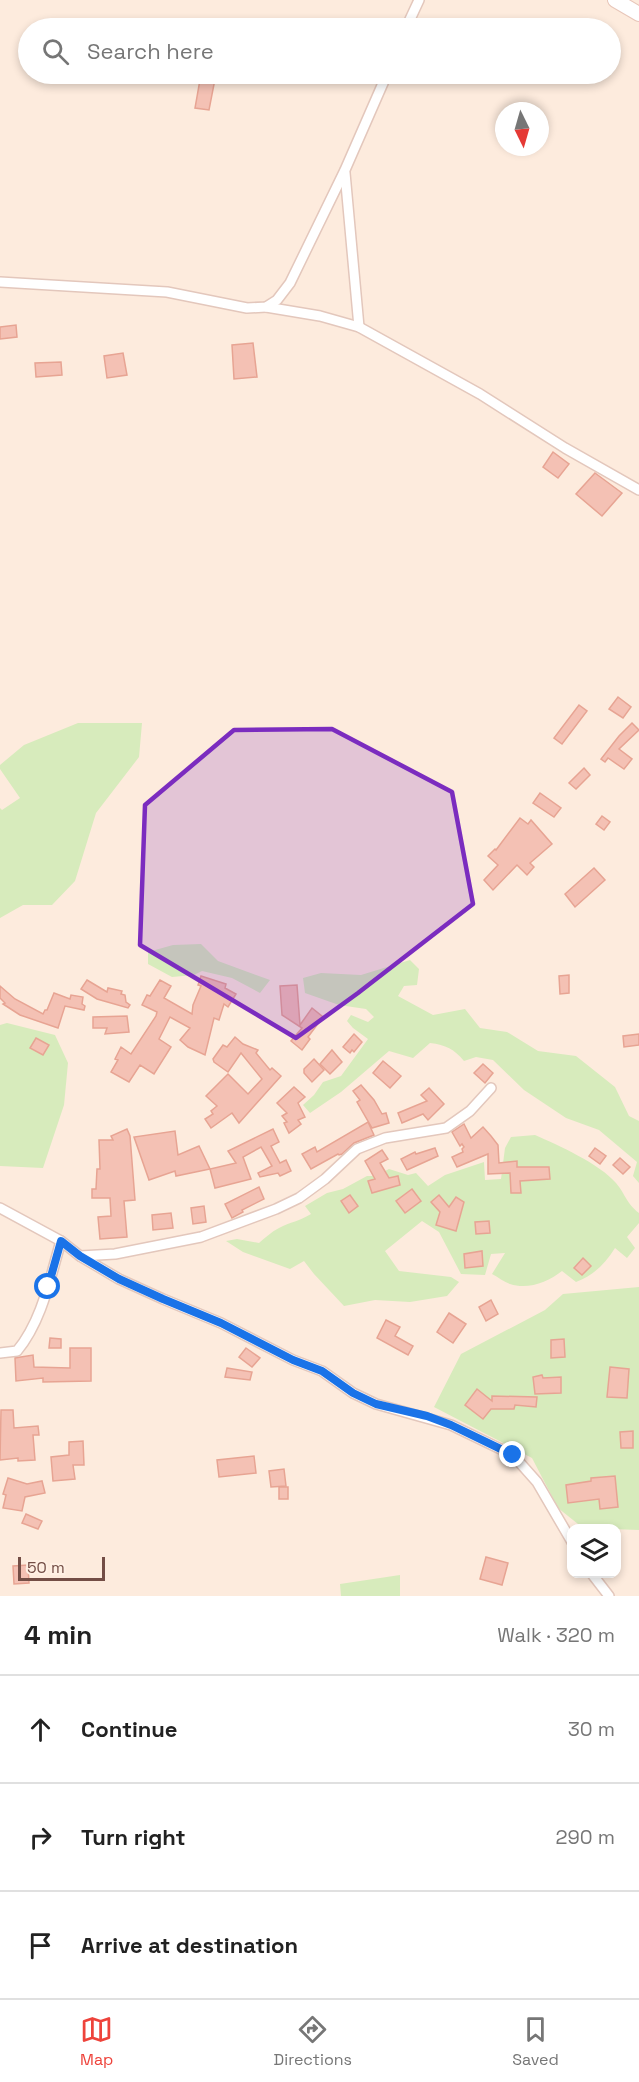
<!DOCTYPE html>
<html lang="en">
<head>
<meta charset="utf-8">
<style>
  :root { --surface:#fff; --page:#f2f2f2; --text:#222; --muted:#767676; --line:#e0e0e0; --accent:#ee433b }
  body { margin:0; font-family:"Space Grotesk",sans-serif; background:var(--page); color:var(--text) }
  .controls { position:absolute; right:18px; bottom:18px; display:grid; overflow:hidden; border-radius:12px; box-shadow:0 3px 9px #0003 }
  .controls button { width:54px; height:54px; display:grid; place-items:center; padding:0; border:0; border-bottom:2px solid var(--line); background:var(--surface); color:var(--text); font:30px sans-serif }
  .compass { position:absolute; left:495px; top:102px; width:54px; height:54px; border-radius:50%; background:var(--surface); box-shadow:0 3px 9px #0003; rotate:175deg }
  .scale { position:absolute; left:18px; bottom:15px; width:87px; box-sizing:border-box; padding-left:6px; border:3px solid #734d45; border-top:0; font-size:16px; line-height:21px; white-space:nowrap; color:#734d45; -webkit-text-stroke:4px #fff0e4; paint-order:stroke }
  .stop { position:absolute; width:18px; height:18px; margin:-14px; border:4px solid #1a73e8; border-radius:50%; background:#fff }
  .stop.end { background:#1a73e8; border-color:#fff; box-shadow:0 2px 6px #0008 }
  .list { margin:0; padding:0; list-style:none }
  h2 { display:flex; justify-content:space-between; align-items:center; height:78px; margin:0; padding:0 24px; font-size:26px }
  h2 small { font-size:20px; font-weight:400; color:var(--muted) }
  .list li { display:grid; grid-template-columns:39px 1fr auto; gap:18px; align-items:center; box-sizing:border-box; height:108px; padding:0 24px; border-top:2px solid var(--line) }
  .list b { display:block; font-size:22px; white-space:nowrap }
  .list em { font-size:20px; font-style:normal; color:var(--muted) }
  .icon { flex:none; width:33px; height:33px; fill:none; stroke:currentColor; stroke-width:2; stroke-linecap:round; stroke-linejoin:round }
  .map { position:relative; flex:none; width:639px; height:1596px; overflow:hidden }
  .search { position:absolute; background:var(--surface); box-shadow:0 3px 9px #0003; left:18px; right:18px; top:18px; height:66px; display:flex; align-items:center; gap:15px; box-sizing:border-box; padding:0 21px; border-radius:33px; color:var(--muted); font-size:22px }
  .sheet { height:402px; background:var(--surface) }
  nav { display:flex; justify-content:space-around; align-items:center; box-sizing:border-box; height:84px; border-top:2px solid var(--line); background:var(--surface); font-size:16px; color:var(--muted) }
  nav a { display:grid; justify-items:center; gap:3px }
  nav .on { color:var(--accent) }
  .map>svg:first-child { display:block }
</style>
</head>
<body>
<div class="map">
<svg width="639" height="1596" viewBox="0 0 639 1596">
  <rect width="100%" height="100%" fill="#fdebdd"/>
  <g fill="#d7ebbc">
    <path d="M78 723H142L139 757 96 813 75 881 52 905H23L0 918V808L2 810 20 798 0 769V765L24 745Z"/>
    <path d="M201 944 218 961 270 980 260 993 232 978 202 971 194 975 172 977 148 964V952L173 945Z"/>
    <path d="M410 960 419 969 417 985 404 986 398 996 433 1015 465 1009 480 1028 507 1032 538 1051 576 1056 615 1087 629 1116 639 1121V1183L633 1176 637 1162 599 1130 566 1118 524 1090 493 1060 476 1057 464 1061C454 1049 446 1045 430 1043L413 1058 389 1051 341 1092 310 1113 303 1105 314 1095 323 1082 341 1076 368 1039 353 1028 347 1021 351 1015 368 1022 374 1017 366 1009 339 1005 305 993 303 978 321 973 361 975Z"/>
    <path d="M7 1023 55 1035 68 1063 64 1105 43 1168 0 1166V1025Z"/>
    <path d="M535 1135C558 1145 600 1164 616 1183 626 1195 626 1203 639 1213V1223L627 1237 635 1248 627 1258 615 1248C605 1264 594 1275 576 1282L562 1271C548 1282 528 1290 510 1284 504 1282 498 1277 492 1274L505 1253 491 1254 485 1275 461 1274 439 1232 422 1221 385 1251 399 1271 451 1277 459 1282 447 1296 410 1302 375 1300 344 1306 314 1274 304 1261 290 1269 243 1252 226 1241 237 1239 259 1243C265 1238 271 1232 279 1228 290 1222 300 1221 311 1214L305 1206 327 1193 343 1189 367 1176H375L389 1169 408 1175 416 1173 428 1186 445 1175 484 1162 485 1180 501 1179 505 1148 511 1137Z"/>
    <path d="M639 1287V1530L583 1528 558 1508 532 1458 434 1407 461 1354 545 1310 563 1294Z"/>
    <path d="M400 1575V1596H341L340 1584Z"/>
  </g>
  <g fill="#f4c1b4" stroke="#e7a493" stroke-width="1.5">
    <path d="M201 74H216L209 110 195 108Z"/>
    <path d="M16 325 17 337 0 339V327Z"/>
    <path d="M253 343 257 377 234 379 232 345Z"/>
    <path d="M123 353 127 375 107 378 104 356Z"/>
    <path d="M61 362 62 375 36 377 35 363Z"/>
    <path d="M553 452 569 464 558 478 543 467Z"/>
    <path d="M595 473 622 493 602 516 576 494Z"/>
    <path d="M618 697 631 707 623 718 609 709Z"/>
    <path d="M579 705 587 711 562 744 554 738Z"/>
    <path d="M632 723 639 730 619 749 632 759 624 769 608 758 605 762 601 759 619 736Z"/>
    <path d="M584 768 590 775 576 789 569 783Z"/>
    <path d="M540 793 561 808 554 817 533 803Z"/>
    <path d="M602 816 610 822 604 830 596 824Z"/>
    <path d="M520 818 528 824 531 820 552 844 530 863 534 867 527 875 517 865 493 890 484 880 498 865 488 856 495 849 496 850Z"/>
    <path d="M594 868 605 880 575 907 565 894Z"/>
    <path d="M569 975V993L560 994 559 976Z"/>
    <path d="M201 976 226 984 225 988 236 994 228 1007 224 1004 219 1020 214 1018 205 1055 188 1047 180 1040 190 1028 170 1017 159 1039 171 1047 154 1074 140 1065 129 1082 111 1072 118 1060 115 1059 121 1047 131 1054 156 1016 157 1012 142 1005 147 995 150 996 160 980 171 986 164 998 192 1014 193 1005 201 986 198 985Z"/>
    <path d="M87 980 107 992 108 988 122 991 121 994 125 995 126 1002 130 1005 128 1008 97 999 81 989Z"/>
    <path d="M297 985 300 1025 312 1008 323 1017 308 1037 310 1039 302 1050 291 1041 302 1028 282 1015 280 986Z"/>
    <path d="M0 986 15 999 43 1014 45 1010H47L54 993 70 999 71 995 83 997 82 1004 85 1006 84 1010 65 1006 58 1028 20 1015 3 1004 5 1003 0 998Z"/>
    <path d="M127 1016 129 1032 105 1034 107 1028H93V1017Z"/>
    <path d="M354 1034 362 1042 354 1052 352 1050 350 1053 343 1047Z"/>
    <path d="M639 1034V1045L624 1047 623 1036Z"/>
    <path d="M235 1037 243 1044 258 1050 256 1053 270 1070 272 1068 281 1076 239 1123 232 1113 211 1128 205 1119 213 1114 211 1111 217 1106 206 1096 228 1074 248 1094 262 1079 241 1053 228 1072 214 1062 213 1059 223 1045 227 1047Z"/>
    <path d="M36 1038 49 1045 43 1055 30 1048Z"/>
    <path d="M332 1050 342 1062 330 1074 320 1064Z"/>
    <path d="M314 1059 324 1070 312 1082 304 1073V1069Z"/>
    <path d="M383 1061 401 1076 390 1088 373 1073Z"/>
    <path d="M483 1064 493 1073 485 1083 474 1073Z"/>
    <path d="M361 1085 374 1100 382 1114 386 1113 389 1123 372 1128 357 1102 360 1100 353 1091Z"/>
    <path d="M294 1087 305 1097 298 1103 305 1117 298 1120 301 1124 289 1133 284 1123 287 1122 282 1116 287 1113 277 1103Z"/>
    <path d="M429 1088 444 1104 428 1120 423 1114 402 1123 398 1113 427 1101 421 1095Z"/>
    <path d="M368 1122 374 1135 354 1143 342 1154 339 1155 338 1154 311 1169 302 1154 315 1147 317 1152Z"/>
    <path d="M464 1124 471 1138 483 1127 491 1136 498 1145 499 1163 517 1161V1167H549L550 1179 520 1181 521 1193H511L510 1173 488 1174V1154L457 1167 452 1157 463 1152 462 1149 464 1147 462 1144 460 1146 452 1132Z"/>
    <path d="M127 1129 130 1136 135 1200 124 1201 127 1237 100 1239 98 1217 111 1216 110 1198H92V1189H96L97 1169H100L99 1140H113L111 1136Z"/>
    <path d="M273 1129 279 1142 271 1146 280 1163 286 1160 291 1171 280 1176 278 1173 260 1177 258 1173 272 1166 261 1147 243 1157 251 1179 215 1188 210 1169 236 1163 228 1151Z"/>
    <path d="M175 1131 178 1155 199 1146 210 1169 176 1176 175 1171 149 1180 134 1137Z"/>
    <path d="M435 1148 438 1156 407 1170 401 1159 415 1152 416 1154Z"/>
    <path d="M595 1148 606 1156 600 1164 589 1156Z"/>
    <path d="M382 1150 388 1159 380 1163 389 1178 398 1176 400 1185 372 1193 368 1181 375 1179 365 1161Z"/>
    <path d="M620 1158 630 1167 623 1174 613 1165Z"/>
    <path d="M259 1187 264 1199 242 1210 243 1212 232 1218 225 1204Z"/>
    <path d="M412 1189 421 1201 405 1213 396 1201Z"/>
    <path d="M350 1195 358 1206 349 1213 341 1201Z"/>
    <path d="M439 1195 449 1207 456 1197 464 1202 456 1231 436 1225 440 1212 431 1202Z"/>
    <path d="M204 1206 206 1222 193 1224 191 1208Z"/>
    <path d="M171 1213 173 1228 153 1230 152 1215Z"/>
    <path d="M489 1221 490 1233 476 1234 475 1222Z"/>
    <path d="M482 1251 483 1266 465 1268 464 1254Z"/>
    <path d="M583 1258 591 1266 582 1275 574 1268Z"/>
    <path d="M491 1300 498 1314 486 1321 479 1307Z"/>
    <path d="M449 1313 466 1324 453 1343 437 1332Z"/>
    <path d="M386 1320 400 1327 395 1336 413 1346 408 1355 377 1338Z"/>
    <path d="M50 1338 61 1339V1348H49Z"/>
    <path d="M564 1339 565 1357 551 1358V1340Z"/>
    <path d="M70 1348H91V1381L43 1382V1378L16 1381 15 1358 33 1355 34 1367 70 1368Z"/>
    <path d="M246 1348 260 1358 252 1367 239 1357Z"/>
    <path d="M610 1367 629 1369 627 1398 607 1397Z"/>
    <path d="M227 1368 252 1372 250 1380 225 1377Z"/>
    <path d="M542 1375 543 1378 561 1377V1393L535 1394 533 1377Z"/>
    <path d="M477 1389 492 1401V1396L537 1397 536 1407 515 1405 514 1409H491L483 1419 465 1405Z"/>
    <path d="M1 1410H13L14 1428 38 1426 39 1435H33L35 1460 18 1461V1458L0 1460Z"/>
    <path d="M633 1431V1448H621L620 1432Z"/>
    <path d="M83 1441 84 1465H73L75 1479 53 1481 51 1457 69 1455V1442Z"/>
    <path d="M254 1456 256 1473 219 1477 217 1460Z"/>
    <path d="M284 1469 286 1486 271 1487 269 1471Z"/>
    <path d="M615 1476 618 1507 600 1509 599 1499 568 1503 566 1485 591 1481V1478Z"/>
    <path d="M8 1478 27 1484 42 1481 45 1493 25 1497 22 1511 3 1508 6 1495 3 1494Z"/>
    <rect x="279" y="1487" width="9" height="12"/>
    <path d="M26 1514 42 1521 38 1529 22 1523Z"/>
    <path d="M486 1557 508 1563 502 1585 480 1579Z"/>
    <path d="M28 1565 29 1583 14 1584 13 1566Z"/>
  </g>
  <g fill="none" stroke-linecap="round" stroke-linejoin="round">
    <g stroke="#e3c7bc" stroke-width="12">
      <g id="minor">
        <path d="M406 28 419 0"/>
        <path d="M345 173 359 327"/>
        <path d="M0 282 167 292 247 308 266 307 277 300 290 283 345 170 387 74"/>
        <path d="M266 307 320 316 359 327 480 394 565 448 639 490"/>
        <path d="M0 1208 61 1241 80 1256 119 1279 163 1299 221 1323 293 1360 322 1371 353 1393 376 1404 451 1425 513 1455 537 1482 572 1542"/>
        <path d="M80 1256 115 1254 201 1237 276 1209 299 1198 325 1179 357 1149 385 1138 446 1128 470 1111 491 1088"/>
        <path d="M0 1353 17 1351C42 1321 50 1278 61 1241"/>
        <path d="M592 1574 609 1596"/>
      </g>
    </g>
    <g stroke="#e8c6b9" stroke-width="16">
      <path id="secondary" d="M615 0 639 14"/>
    </g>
    <use href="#minor" stroke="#fff" stroke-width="9"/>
    <use href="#secondary" stroke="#fff" stroke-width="14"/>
  </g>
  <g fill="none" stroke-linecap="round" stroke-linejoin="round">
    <path stroke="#1a73e8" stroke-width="8" d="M48 1287 61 1241 80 1256 119 1279 163 1299 221 1323 293 1360 322 1371 353 1393 376 1404 427 1416 451 1425 513 1455"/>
  </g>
  <path fill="#7b2cbf" fill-opacity="0.2" stroke="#7b2cbf" stroke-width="4.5" stroke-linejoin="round" d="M332 729 452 792 473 904 358 993 296 1038 140 945 145 805 234 730Z"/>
</svg>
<div class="controls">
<button><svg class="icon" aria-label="layers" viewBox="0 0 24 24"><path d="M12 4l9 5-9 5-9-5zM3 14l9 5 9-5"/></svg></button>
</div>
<svg class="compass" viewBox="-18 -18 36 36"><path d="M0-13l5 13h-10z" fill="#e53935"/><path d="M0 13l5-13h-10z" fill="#767676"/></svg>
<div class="scale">50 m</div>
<div class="stop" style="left:48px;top:1287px"></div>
<div class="stop end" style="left:513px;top:1455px"></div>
<div class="search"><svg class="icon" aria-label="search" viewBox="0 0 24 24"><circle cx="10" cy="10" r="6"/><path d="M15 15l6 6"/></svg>Search here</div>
</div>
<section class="sheet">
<h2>4 min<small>Walk · 320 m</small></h2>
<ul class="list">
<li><svg class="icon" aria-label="ahead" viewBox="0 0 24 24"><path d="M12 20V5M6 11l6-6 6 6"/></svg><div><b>Continue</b></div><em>30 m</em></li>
<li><svg class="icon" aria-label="right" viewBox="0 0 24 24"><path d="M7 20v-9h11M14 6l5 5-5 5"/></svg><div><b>Turn right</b></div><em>290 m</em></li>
<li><svg class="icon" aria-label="arrive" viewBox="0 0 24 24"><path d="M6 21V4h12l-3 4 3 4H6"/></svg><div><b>Arrive at destination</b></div></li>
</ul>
</section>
<nav>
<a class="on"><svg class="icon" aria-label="map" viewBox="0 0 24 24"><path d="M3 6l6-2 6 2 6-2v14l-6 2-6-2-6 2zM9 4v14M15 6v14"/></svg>Map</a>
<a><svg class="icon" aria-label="directions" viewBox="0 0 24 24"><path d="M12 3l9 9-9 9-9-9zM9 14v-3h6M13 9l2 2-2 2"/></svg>Directions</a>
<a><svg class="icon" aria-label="saved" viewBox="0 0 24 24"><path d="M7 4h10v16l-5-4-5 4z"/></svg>Saved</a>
</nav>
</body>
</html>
